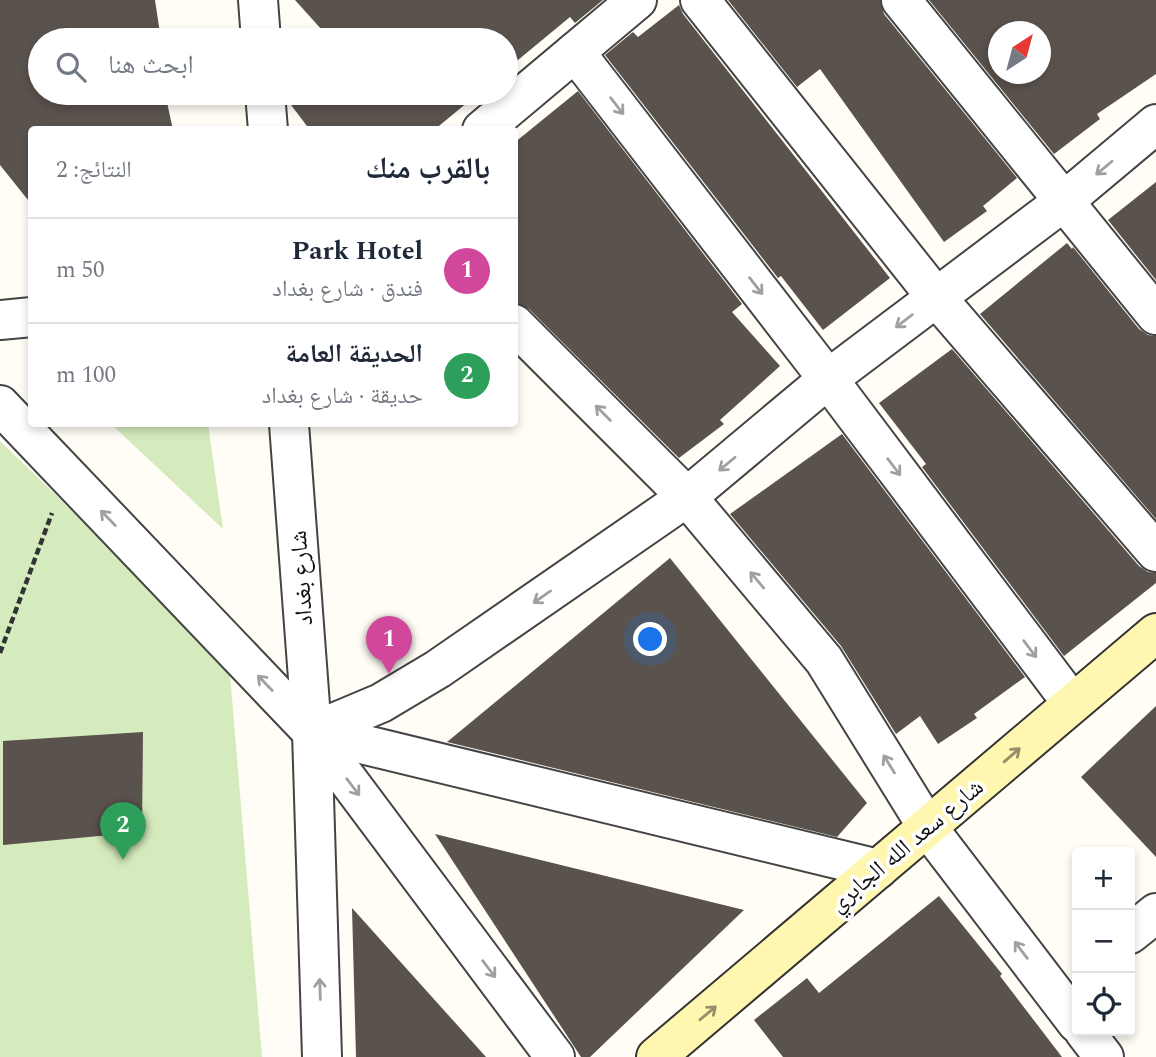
<!DOCTYPE html>
<html lang="ar">
<head>
<meta charset="utf-8">
<style>
  :root { --surface:#fff; --page:#f6f6f7; --text:#1f2937; --muted:#747a83; --line:#e0e1e3; --accent:#c4262e }
  body { margin:0; font-family:Spectral,"Noto Naskh Arabic",serif; background:var(--page); color:var(--text); direction:rtl }
  .controls { position:absolute; right:21px; bottom:21px; display:grid; overflow:hidden; border-radius:7px; box-shadow:0 4px 10px #0003 }
  .controls button { width:63px; height:63px; display:grid; place-items:center; padding:0; border:0; border-bottom:2px solid var(--line); background:var(--surface); color:var(--text); font:35px sans-serif }
  .compass { position:absolute; left:988px; top:21px; width:63px; height:63px; border-radius:50%; background:var(--surface); box-shadow:0 4px 10px #0003; rotate:36deg }
  .you { position:absolute; left:651px; top:640px; width:24px; height:24px; margin:-18px; border:5px solid #fff; border-radius:50%; background:#1a73e8; box-shadow:0 0 0 10px #1a73e833 }
  .badge { display:grid; place-items:center; width:46px; height:46px; border-radius:50%; background:var(--accent); color:#fff; font-size:23px; font-weight:700 }
  .pin { position:absolute; translate:-50% -58px; filter:drop-shadow(0 2px 4px #0008) }
  .pin::after { content:''; position:absolute; top:37px; width:24px; height:21px; background:inherit; clip-path:polygon(0 0,100% 0,50% 100%) }
  .list { margin:0; padding:0; list-style:none }
  h2 { display:flex; justify-content:space-between; align-items:center; height:91px; margin:0; padding:0 28px; font-size:30px }
  h2 small { font-size:23px; font-weight:400; color:var(--muted) }
  .list li { display:grid; grid-template-columns:46px 1fr auto; gap:21px; align-items:center; box-sizing:border-box; height:105px; padding:0 28px; border-top:2px solid var(--line) }
  .list b { display:block; font-size:26px; white-space:nowrap }
  .list p { margin:0; font-size:23px; white-space:nowrap; color:var(--muted) }
  .list em { font-size:23px; font-style:normal; color:var(--muted) }
  .icon { flex:none; width:38px; height:38px; fill:none; stroke:currentColor; stroke-width:2; stroke-linecap:round; stroke-linejoin:round }
  .map { position:relative; flex:none; width:1156px; height:1057px; overflow:hidden; direction:ltr }
  .search { position:absolute; background:var(--surface); box-shadow:0 4px 10px #0003; left:28px; top:28px; width:490px; height:77px; display:flex; align-items:center; gap:18px; box-sizing:border-box; padding:0 24px; border-radius:38px; color:var(--muted); font-size:26px }
  .panel { position:absolute; background:var(--surface); box-shadow:0 4px 10px #0003; left:28px; top:126px; width:490px; height:301px; border-radius:7px; direction:rtl }
  .map>svg:first-child { display:block }
</style>
</head>
<body>
<div class="map">
<svg width="1156" height="1057" viewBox="0 0 1156 1057">
  <rect width="100%" height="100%" fill="#fffdf5"/>
  <g fill="#d5ebbd">
    <path d="M111 424H208L223 529Z"/>
    <path d="M0 441 229 662 262 1057H0Z"/>
  </g>
  <g fill="#5a524d" fill-rule="evenodd">
    <path d="M0 0H155L161 40H40V93H165L173 130H32V205L0 165Z"/>
    <path d="M295 0H603L575 23 570 17 506 70V40H331Z"/>
    <path d="M728 0H880L884 14 1017 178 983 206 987 211 944 242 820 69 797 87Z"/>
    <path d="M929 0H1156V74L1097 114 1100 119 1054 154ZM998 32H1040V74H998Z"/>
    <path d="M679 5 683 14 890 278 823 330 781 276 778 278 605 55 633 32 638 37Z"/>
    <path d="M578 91 742 304 732 312 780 366 720 420 724 424 679 458 529 309 514 303V143Z"/>
    <path d="M287 93H479L434 130H310L288 101Z"/>
    <path d="M1156 182V280L1108 220Z"/>
    <path d="M1067 243 1072 249 1073 247 1139 329 1148 335 1156 336V519L980 314Z"/>
    <path d="M952 349 1139 566 1148 572 1156 573V583L1064 656 922 467 926 464 879 403Z"/>
    <path d="M842 434 1025 677 974 714 977 718 938 744 920 716 896 734 841 646 730 514Z"/>
    <path d="M670 558 867 803 837 837 447 742Z"/>
    <path d="M1156 706V857L1081 777Z"/>
    <path d="M143 732 142 832 3 845V741Z"/>
    <path d="M435 834 744 910 590 1057H581Z"/>
    <path d="M939 896 1002 974 1000 976 1062 1057H783L754 1020 807 978 819 993Z"/>
    <path d="M352 908 486 1057H356Z"/>
  </g>
  <g fill="none" stroke-linecap="round" stroke-linejoin="round">
    <g stroke="#444" stroke-width="42">
      <g id="street">
        <path d="M258 0 261 40"/>
        <path d="M700 0 936 297 1156 552"/>
        <path d="M901 0 1156 315"/>
        <path d="M575 52 828 379 1072 703"/>
        <path d="M265 93 268 130"/>
        <path d="M482 130 637 0"/>
        <path d="M0 320 32 317"/>
        <path d="M514 324 687 497 824 660 928 828 1077 1023"/>
        <path d="M0 405 312 732 555 1057"/>
        <path d="M289 424 312 732 322 1057"/>
        <path d="M312 732 381 703 438 669 687 497 828 379 1063 202 1156 124"/>
        <path d="M312 732 878 869"/>
        <path d="M1130 934 1156 913"/>
        <path d="M1084 1031 1104 1057"/>
      </g>
    </g>
    <g stroke="#333" stroke-width="42">
      <path id="secondary" d="M656 1057 1156 633"/>
    </g>
    <path stroke="#333" stroke-width="4.5" stroke-dasharray="7 3.5" stroke-linecap="butt" d="M0 653 52 513"/>
    <use href="#street" stroke="#fff" stroke-width="38"/>
    <use href="#secondary" stroke="#fff6b0" stroke-width="38"/>
  </g>
  <defs><path id="oneway-shaft" d="M-6 0H5M1.5-3L5.5 0L1.5 3" fill="none" stroke-width="1.6" stroke-linecap="round" stroke-linejoin="round" transform="scale(1.75)"/></defs>
  <g stroke="#a0a0a0">
    <use href="#oneway-shaft" transform="translate(617 106) rotate(52)"/>
    <use href="#oneway-shaft" transform="translate(1104 168) rotate(140)"/>
    <use href="#oneway-shaft" transform="translate(756 286) rotate(52)"/>
    <use href="#oneway-shaft" transform="translate(904 321) rotate(143)"/>
    <use href="#oneway-shaft" transform="translate(603 413) rotate(-135)"/>
    <use href="#oneway-shaft" transform="translate(727 464) rotate(140)"/>
    <use href="#oneway-shaft" transform="translate(894 467) rotate(53)"/>
    <use href="#oneway-shaft" transform="translate(108 518) rotate(-134)"/>
    <use href="#oneway-shaft" transform="translate(757 580) rotate(-130)"/>
    <use href="#oneway-shaft" transform="translate(542 597) rotate(145)"/>
    <use href="#oneway-shaft" transform="translate(1030 649) rotate(53)"/>
    <use href="#oneway-shaft" transform="translate(265 683) rotate(-134)"/>
    <use href="#oneway-shaft" transform="translate(889 764) rotate(-122)"/>
    <use href="#oneway-shaft" transform="translate(353 787) rotate(53)"/>
    <use href="#oneway-shaft" transform="translate(1021 950) rotate(-127)"/>
    <use href="#oneway-shaft" transform="translate(489 969) rotate(53)"/>
    <use href="#oneway-shaft" transform="translate(320 989) rotate(-92)"/>
  </g>
  <g stroke="#948f68">
    <use href="#oneway-shaft" transform="translate(1012 755) rotate(-41)"/>
    <use href="#oneway-shaft" transform="translate(708 1013) rotate(-40)"/>
  </g>
  <g text-anchor="middle" stroke-width="7" stroke-linejoin="round" paint-order="stroke">
    <g font-size="24" fill="#111" stroke="#fff">
      <text transform="translate(301 578) rotate(-94)" y="8">شارع بغداد</text>
      <text transform="translate(906 845) rotate(-40)" y="8">شارع سعد الله الجابري</text>
    </g>
  </g>
</svg>
<div class="controls">
<button>+</button>
<button>−</button>
<button><svg class="icon" aria-label="locate" viewBox="0 0 24 24"><circle cx="12" cy="12" r="6"/><path d="M12 2v4M12 18v4M2 12h4M18 12h4"/></svg></button>
</div>
<svg class="compass" viewBox="-18 -18 36 36"><path d="M0-13l5 13h-10z" fill="#e53935"/><path d="M0 13l5-13h-10z" fill="#747a83"/></svg>
<div class="you"></div>
<div class="pin badge" style="left:389px;top:674px;background:#d1479c">1</div>
<div class="pin badge" style="left:123px;top:860px;background:#2e9e5b">2</div>
<div class="search"><svg class="icon" aria-label="search" viewBox="0 0 24 24"><circle cx="10" cy="10" r="6"/><path d="M15 15l6 6"/></svg>ابحث هنا</div>
<section class="panel">
<h2>بالقرب منك<small>النتائج: 2</small></h2>
<ul class="list">
<li><span class="badge" style="background:#d1479c">1</span><div><b>Park Hotel</b><p>فندق · شارع بغداد</p></div><em>50 m</em></li>
<li><span class="badge" style="background:#2e9e5b">2</span><div><b>الحديقة العامة</b><p>حديقة · شارع بغداد</p></div><em>100 m</em></li>
</ul>
</section>
</div>
</body>
</html>
